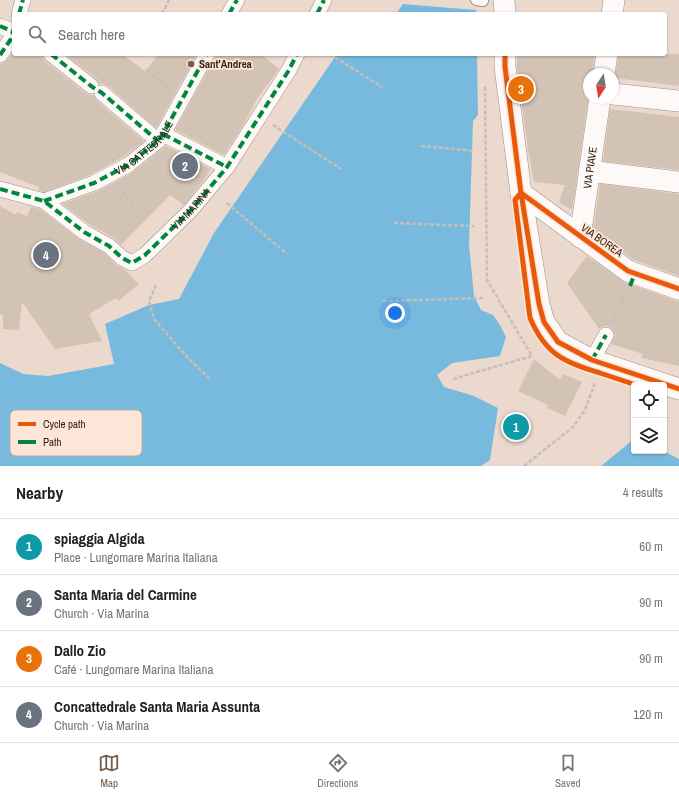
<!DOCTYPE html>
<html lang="en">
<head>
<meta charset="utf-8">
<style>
  :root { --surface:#fff; --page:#f2f2f2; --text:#222; --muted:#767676; --line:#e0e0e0; --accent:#725f51 }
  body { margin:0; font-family:"Archivo Narrow",sans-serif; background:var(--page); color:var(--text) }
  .controls { position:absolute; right:12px; bottom:12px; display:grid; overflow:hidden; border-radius:4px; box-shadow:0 1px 3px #0004 }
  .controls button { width:36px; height:36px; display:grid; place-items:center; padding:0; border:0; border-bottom:1px solid var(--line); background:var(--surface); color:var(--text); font:20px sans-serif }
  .compass { position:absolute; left:583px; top:68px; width:36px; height:36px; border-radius:50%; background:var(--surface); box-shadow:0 1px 3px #0004; rotate:192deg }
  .you { position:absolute; left:395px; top:313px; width:14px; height:14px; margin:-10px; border:3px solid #fff; border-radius:50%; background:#1a73e8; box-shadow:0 0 0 6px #1a73e833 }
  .badge { display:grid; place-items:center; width:26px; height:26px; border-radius:50%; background:var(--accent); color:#fff; font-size:13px; font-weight:700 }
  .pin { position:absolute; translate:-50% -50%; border:2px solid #fff; box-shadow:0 1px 4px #0006 }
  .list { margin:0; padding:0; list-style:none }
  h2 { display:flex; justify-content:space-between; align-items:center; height:52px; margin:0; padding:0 16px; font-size:17px }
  h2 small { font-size:13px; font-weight:400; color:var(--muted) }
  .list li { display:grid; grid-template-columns:26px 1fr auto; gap:12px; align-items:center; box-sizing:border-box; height:56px; padding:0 16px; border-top:1px solid var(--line) }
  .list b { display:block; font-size:15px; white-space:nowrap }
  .list p { margin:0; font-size:13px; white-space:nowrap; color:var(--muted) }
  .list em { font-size:13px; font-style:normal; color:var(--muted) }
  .icon { flex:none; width:22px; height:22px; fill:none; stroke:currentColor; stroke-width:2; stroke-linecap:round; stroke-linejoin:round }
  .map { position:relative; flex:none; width:679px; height:466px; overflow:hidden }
  .search { position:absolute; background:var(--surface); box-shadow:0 1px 3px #0004; left:12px; right:12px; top:12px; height:44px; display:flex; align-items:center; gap:10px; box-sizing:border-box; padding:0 14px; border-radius:4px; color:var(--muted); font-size:15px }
  .sheet { height:276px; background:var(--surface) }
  nav { display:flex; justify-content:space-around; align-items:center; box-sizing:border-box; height:56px; border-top:1px solid var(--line); background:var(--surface); font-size:11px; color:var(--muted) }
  nav a { display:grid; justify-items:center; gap:2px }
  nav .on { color:var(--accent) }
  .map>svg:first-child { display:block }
</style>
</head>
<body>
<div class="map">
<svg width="679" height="466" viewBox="0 0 679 466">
  <rect width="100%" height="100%" fill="#ebd9cd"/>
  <g fill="#78bade">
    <path d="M403 4 476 10V14H396Z"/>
    <path d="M337 54H477L478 115 473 121 469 244 474 296 481 310 493 315 500 325 506 337 500 356 452 363 437 375 444 387 474 396 498 408 490 460 481 466H0V363L23 374 48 376 114 364 105 324 149 305 179 299 214 233Z"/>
    <path d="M634 439V451H663L679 459V466H601Z"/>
  </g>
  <g fill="#d3c3b4">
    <path d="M12 54H42L43 58 45 61 85 93 89 95H93L96 100 144 141 123 157 90 175 44 192 38 190 39 187 0 172V64L4 63Z"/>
    <path d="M65 54H122L145 71 159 54H197L156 128 108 86 104 84H100L97 79Z"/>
    <path d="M216 54H260L279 69 257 99 242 127 224 155 175 130 215 58Z"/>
    <path d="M517 54H595L592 74H589V94L572 210 559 202 565 185 534 182 528 149 517 66Z"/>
    <path d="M619 54H679V86L615 78Z"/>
    <path d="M610 109 679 117V170L603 161Z"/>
    <path d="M166 146 211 169 203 181 184 205 170 195 121 245 114 238 89 224 62 204 98 191 132 173Z"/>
    <path d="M600 184 679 194V276L634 260 593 231Z"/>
    <path d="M0 206 16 215 17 212 27 216 31 207 40 209 79 239 104 253 116 265 125 270 139 284 118 301 116 298 89 314 102 341 55 349 22 302 19 330 3 329V316L0 314Z"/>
    <path d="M587 256 624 282 675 300 679 301V366L642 358 643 354 611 344 615 335 613 330 611 327 606 326 602 327 599 329 567 283Z"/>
    <path d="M534 359 560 380 563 374 582 382 565 416 547 408 548 405 518 391Z"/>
  </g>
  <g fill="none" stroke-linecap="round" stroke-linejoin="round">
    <g stroke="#a08f83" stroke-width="12">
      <path id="service" d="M476 0 483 1V0"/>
    </g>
    <g stroke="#a08f83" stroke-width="16">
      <g id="pedestrian">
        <path d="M19 14 23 0"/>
        <path d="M229 14 237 0"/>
        <path d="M317 14 324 0"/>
        <path d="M0 26 14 32"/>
        <path d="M51 54 91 86"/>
        <path d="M0 55 11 39 14 29"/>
        <path d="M102 93 158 141"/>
        <path d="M163 134 227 167"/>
        <path id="s1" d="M0 189 44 201 84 232 109 246 122 258 132 263 145 255 191 210 227 167 289 70 297 54"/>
        <path id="s2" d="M44 201 94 183 128 165 158 141 163 134 207 54"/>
        <path d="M592 360 606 335"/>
      </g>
    </g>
    <g stroke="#a08f83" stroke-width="22">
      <g id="minor">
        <path d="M504 0 505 14"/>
        <path d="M612 14 614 0"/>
        <path d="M505 54V67L521 193 539 304 544 322 558 342 592 360 679 389"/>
        <path d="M604 74 607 54"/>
        <path d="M613 94 679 101"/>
        <path d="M589 171 679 182"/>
        <path d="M521 193 628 271 679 289"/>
        <path id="s3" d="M580 237 600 98"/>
      </g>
    </g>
    <g stroke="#c6beb9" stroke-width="2.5" stroke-dasharray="4 2" stroke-linecap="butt">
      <path d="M162 14 169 0"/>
      <path d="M330 54 382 87"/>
      <path d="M146 70 170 89"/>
      <path d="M273 125 341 169"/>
      <path d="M421 146 475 151"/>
      <path d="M119 188 134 206"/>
      <path d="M227 203 287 254"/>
      <path d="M394 223 474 226"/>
      <path d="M156 285 149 301 154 319 187 357 210 379"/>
      <path d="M383 301 484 298"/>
      <path d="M613 320 626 292"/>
      <path d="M453 379 532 356 487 280 485 86"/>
      <path d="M524 466 573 427 585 410 595 383"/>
    </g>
    <use href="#service" stroke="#fcf9f8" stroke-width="10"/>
    <use href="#pedestrian" stroke="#fcf9f8" stroke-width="15"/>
    <use href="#minor" stroke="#fcf9f8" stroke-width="21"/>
    <g stroke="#00873e" stroke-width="4" stroke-dasharray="8 4" stroke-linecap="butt">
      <path d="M19 14 23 0"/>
      <path d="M229 14 237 0"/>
      <path d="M317 14 324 0"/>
      <path d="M0 26 14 32"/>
      <path d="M51 54 91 86 102 93 158 141"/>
      <path d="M0 55 11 39 14 29"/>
      <path d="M163 134 227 167"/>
      <path d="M0 189 44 201 84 232 109 246 122 258 132 263 145 255 191 210 227 167 289 70 297 54"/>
      <path d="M44 201 94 183 128 165 158 141 163 134 207 54"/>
      <path d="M630 286 635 273"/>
      <path d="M592 360 606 335"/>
    </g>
    <g stroke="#fde6d7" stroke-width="8">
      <g id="cycleway">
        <path d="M505 54V67L521 193 539 304 544 322 558 342 592 360 679 389"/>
        <path d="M636 385C624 381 612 377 600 373 564 362 546 355 530 318L515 200 521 193 628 271 679 289"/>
      </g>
    </g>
    <use href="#cycleway" stroke="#e8590c" stroke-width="5"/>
  </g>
  <circle fill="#725f51" stroke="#fde6d7" stroke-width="1.5" cx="191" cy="64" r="4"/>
  <g text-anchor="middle" stroke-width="3.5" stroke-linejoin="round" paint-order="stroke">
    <g font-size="11" font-weight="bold" fill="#311d0e" stroke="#fde6d7" text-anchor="start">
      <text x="199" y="68">Sant'Andrea</text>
    </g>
    <g font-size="11" fill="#311d0e" stroke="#fde6d7">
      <text dy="4" stroke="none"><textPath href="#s2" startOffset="115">VIA CATTEDRALE</textPath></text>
      <text dy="4" stroke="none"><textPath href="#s3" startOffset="70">VIA PIAVE</textPath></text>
      <text dy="4" stroke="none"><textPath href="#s1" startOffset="234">VIA MARINA</textPath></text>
      <text transform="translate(602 240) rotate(35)" y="4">VIA BOREA</text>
    </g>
  </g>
  <rect x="10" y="410" width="132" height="46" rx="6" fill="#fde6d7" stroke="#c0aa9b" stroke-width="1"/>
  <rect x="18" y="422" width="18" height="4" fill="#e8590c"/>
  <rect x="18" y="440" width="18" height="4" fill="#00873e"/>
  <g font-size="11" fill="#311d0e">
    <text x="43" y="428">Cycle path</text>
    <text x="43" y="446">Path</text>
  </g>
</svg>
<div class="controls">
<button><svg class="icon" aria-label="locate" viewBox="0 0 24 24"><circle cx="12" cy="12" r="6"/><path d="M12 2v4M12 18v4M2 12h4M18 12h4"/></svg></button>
<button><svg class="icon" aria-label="layers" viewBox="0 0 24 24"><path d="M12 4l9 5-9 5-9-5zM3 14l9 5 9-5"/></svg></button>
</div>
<svg class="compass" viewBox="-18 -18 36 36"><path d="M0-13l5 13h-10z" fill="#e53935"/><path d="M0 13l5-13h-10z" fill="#767676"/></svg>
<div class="you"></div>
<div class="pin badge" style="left:516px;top:427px;background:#0f9aa8">1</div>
<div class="pin badge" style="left:185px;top:166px;background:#6b7280">2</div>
<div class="pin badge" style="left:521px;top:89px;background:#e8710a">3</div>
<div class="pin badge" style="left:46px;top:255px;background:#6b7280">4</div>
<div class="search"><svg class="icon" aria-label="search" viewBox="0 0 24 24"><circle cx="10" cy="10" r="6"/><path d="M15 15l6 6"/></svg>Search here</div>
</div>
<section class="sheet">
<h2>Nearby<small>4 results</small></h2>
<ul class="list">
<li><span class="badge" style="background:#0f9aa8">1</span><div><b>spiaggia Algida</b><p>Place · Lungomare Marina Italiana</p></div><em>60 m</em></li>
<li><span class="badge" style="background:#6b7280">2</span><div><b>Santa Maria del Carmine</b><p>Church · Via Marina</p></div><em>90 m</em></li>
<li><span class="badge" style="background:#e8710a">3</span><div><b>Dallo Zio</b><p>Café · Lungomare Marina Italiana</p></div><em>90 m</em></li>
<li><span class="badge" style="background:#6b7280">4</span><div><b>Concattedrale Santa Maria Assunta</b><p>Church · Via Marina</p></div><em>120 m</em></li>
</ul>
</section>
<nav>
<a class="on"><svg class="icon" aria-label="map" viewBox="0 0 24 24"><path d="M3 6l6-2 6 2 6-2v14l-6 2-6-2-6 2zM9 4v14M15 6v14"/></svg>Map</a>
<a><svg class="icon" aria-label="directions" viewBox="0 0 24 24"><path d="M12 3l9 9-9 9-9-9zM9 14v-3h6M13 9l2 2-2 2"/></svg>Directions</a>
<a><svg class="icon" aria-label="saved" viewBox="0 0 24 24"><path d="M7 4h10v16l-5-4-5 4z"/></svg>Saved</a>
</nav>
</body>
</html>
